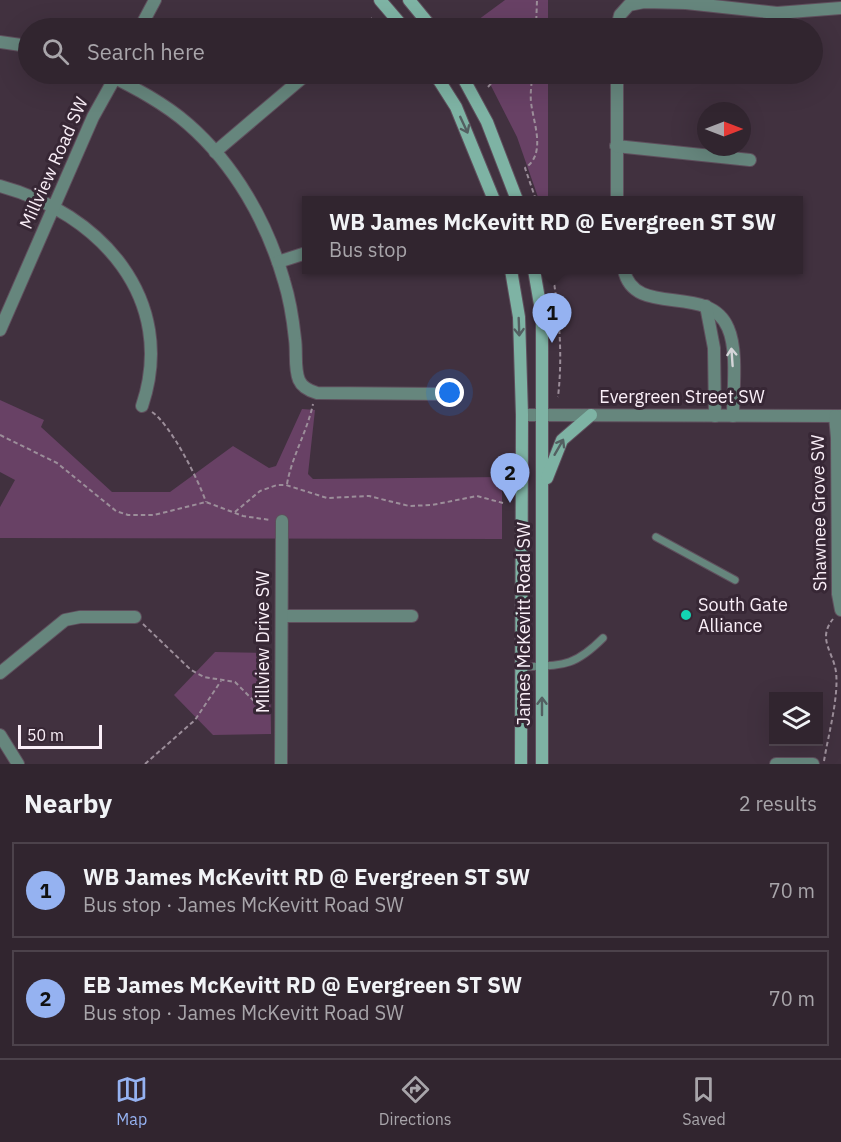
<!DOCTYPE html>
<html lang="en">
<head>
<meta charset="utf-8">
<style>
  :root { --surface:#31252f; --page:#392d37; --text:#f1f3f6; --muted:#a8a5aa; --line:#4c424b; --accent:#95b2f1 }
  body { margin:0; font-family:"IBM Plex Sans",sans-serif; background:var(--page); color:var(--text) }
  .controls { position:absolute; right:18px; bottom:18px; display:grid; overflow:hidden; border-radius:0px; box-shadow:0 6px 24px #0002 }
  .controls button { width:54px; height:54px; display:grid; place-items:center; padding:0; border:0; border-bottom:2px solid var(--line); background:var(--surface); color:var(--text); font:30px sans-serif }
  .compass { position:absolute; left:697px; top:102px; width:54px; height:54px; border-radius:50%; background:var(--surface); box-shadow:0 6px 24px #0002; rotate:90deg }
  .scale { position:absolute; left:18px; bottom:15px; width:84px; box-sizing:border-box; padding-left:6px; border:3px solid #faeff8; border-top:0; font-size:16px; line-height:21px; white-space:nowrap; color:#faeff8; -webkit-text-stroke:4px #372735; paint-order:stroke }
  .you { position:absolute; left:450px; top:393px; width:21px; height:21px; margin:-15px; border:4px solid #fff; border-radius:50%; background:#1a73e8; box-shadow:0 0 0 9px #1a73e833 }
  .badge { display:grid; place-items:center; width:39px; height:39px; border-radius:50%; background:var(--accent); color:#111; font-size:20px; font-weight:700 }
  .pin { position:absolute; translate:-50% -50px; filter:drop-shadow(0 2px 3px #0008) }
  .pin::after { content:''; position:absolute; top:32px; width:21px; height:18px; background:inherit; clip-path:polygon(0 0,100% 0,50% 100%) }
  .popup { position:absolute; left:302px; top:196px; width:501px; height:78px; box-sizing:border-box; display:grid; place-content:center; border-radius:0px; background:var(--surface); filter:drop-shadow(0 2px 4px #0005); font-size:20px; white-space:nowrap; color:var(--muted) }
  .popup b { font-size:22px; color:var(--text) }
  .popup::after { content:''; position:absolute; left:50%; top:100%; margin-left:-12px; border:12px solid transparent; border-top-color:var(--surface) }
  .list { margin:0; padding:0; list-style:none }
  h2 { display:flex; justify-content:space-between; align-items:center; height:78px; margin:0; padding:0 24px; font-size:26px }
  h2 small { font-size:20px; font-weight:400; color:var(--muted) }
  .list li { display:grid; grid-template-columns:39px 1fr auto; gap:18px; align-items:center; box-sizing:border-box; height:96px; margin:0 12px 12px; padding:0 12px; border:2px solid var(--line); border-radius:0px }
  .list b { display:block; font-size:22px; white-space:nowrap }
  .list p { margin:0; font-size:20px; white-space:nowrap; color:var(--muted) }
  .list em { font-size:20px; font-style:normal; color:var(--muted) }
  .icon { flex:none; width:33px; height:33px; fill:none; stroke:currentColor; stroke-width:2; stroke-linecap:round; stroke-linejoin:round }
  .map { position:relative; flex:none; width:841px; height:764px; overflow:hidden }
  .search { position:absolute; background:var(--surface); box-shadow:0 6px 24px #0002; left:18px; right:18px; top:18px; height:66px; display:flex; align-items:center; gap:15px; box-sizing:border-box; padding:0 21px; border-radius:33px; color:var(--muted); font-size:22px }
  .sheet { height:294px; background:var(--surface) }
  nav { display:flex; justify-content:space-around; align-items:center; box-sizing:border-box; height:84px; border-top:2px solid var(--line); background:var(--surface); font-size:16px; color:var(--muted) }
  nav a { display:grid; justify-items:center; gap:3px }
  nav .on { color:var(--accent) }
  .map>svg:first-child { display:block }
</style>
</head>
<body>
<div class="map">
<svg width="841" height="764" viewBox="0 0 841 764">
  <rect width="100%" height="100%" fill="#41313f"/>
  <g fill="#684165">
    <path d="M505 0H548V28H467Z"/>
    <path d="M485 74H548V200H539L517 137Z"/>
    <path d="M0 400 44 420 41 427 112 492H170L233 446 269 468 276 466 302 409 315 410 308 474 313 479 502 477V539L0 538V507L15 480 0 472Z"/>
    <path d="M215 652 270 653 271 734 213 735 174 695Z"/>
  </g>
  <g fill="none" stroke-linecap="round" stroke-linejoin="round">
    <g stroke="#5f4f5d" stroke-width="9">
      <g id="service">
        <path d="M656 537 735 580"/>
        <path d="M521 667C562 665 573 668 603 638"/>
      </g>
    </g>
    <g stroke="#5f4f5d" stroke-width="14">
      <g id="minor">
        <path d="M140 28 155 0"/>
        <path d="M617 28 620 15 629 5 644 2 686 3 777 13 841 8"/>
        <path d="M0 42 28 46"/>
        <path d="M107 74C135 88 164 103 188 124 235 165 267 222 284 281 290 300 293 320 295 339 297 352 294 368 299 380 302 387 310 391 317 393L448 394"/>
        <path d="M617 74V200"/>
        <path d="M616 146 750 160"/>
        <path d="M215 152 307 74"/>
        <path d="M0 186C100 213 178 299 142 406"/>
        <path d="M278 262 306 253"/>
        <path d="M624 270C634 319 709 282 728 328 738 350 733 391 733 416"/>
        <path d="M706 306 714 348 715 416"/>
        <path d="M0 330 93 117 117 74"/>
        <path d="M522 415 841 416"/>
        <path d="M835 416 837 438 838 594 841 610"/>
        <path d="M282 616H412"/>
        <path d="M0 673 65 620 80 617H135"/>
        <path d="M0 735 18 764"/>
        <path d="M281 764 282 521"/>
        <path d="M776 764H813"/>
      </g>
    </g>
    <g stroke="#5f4f5d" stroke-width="14">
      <g id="secondary">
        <path d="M380 0 404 28"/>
        <path d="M409 0 432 28"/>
        <path d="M435 74 456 107 494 200"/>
        <path d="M461 74 487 122 517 200"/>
        <path d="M511 270 519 317 522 415 521 764"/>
        <path d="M534 270 542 316V764"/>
        <path d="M547 478 562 440 591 415"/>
      </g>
    </g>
    <g stroke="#9c8e9a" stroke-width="2" stroke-dasharray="4.5 3" stroke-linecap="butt">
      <path d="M360 28 372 18"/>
      <path d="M536 28 537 0"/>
      <path d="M532 74C532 83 530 92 531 102 533 122 547 154 525 168L536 200"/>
      <path d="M488 87 499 74"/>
      <path d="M552 270C559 312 563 354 558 397"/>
      <path d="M152 412C171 425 198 479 206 502"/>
      <path d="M0 435 57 463 116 511 128 515H154L206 502 243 516 270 520"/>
      <path d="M287 484C292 456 307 432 313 404"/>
      <path d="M235 512 260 491 277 485H286L327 498 369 496 409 506 432 505 477 496 503 503"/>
      <path d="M143 624 191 670 204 677 235 682 254 701 270 704"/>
      <path d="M824 761C828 736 839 697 836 672 833 651 817 639 833 619"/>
      <path d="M145 764 195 720 221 681"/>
    </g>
    <use href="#service" stroke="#66867d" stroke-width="7"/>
    <use href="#minor" stroke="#66867d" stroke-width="12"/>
    <use href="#secondary" stroke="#7eb3a4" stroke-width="12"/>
  </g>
  <defs><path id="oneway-shaft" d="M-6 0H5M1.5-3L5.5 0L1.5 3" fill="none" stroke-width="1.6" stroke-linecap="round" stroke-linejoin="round" transform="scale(1.5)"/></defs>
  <g stroke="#535f61">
    <use href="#oneway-shaft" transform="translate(464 125) rotate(65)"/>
    <use href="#oneway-shaft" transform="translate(519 327) rotate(88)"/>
    <use href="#oneway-shaft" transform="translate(559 447) rotate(-60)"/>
    <use href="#oneway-shaft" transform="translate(542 706) rotate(-90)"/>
  </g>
  <use stroke="#d5d5d9" href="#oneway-shaft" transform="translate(732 357) rotate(-94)"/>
  <circle fill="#13d5b3" stroke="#372735" stroke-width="2" cx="686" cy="615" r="6"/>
  <g text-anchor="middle" stroke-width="6" stroke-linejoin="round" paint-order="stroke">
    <g font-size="18" fill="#faeff8" stroke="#372735">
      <text transform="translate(54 163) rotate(-66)" y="6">Millview Road SW</text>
      <text x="682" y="403">Evergreen Street SW</text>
      <text transform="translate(819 513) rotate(-91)" y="6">Shawnee Grove SW</text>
      <text transform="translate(524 624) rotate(-90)" y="6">James McKevitt Road SW</text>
      <text transform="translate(263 642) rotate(-90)" y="6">Millview Drive SW</text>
    </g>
    <g font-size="18" fill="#faeff8" stroke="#372735" text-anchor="start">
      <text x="698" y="611">South Gate<tspan x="698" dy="21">Alliance</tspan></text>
    </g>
  </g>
</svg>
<div class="controls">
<button><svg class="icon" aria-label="layers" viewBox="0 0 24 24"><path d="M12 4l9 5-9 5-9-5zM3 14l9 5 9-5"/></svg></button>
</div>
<svg class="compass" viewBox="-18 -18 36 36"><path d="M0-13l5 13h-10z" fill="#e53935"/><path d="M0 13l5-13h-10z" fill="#a8a5aa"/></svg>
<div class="scale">50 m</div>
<div class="you"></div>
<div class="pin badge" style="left:552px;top:343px">1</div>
<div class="popup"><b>WB James McKevitt RD @ Evergreen ST SW</b>Bus stop</div>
<div class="pin badge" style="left:510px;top:503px">2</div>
<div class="search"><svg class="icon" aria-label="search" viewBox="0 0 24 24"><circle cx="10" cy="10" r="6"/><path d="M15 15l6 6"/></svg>Search here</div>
</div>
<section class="sheet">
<h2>Nearby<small>2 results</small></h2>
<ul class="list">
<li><span class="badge">1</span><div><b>WB James McKevitt RD @ Evergreen ST SW</b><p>Bus stop · James McKevitt Road SW</p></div><em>70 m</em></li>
<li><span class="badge">2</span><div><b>EB James McKevitt RD @ Evergreen ST SW</b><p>Bus stop · James McKevitt Road SW</p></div><em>70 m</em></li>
</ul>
</section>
<nav>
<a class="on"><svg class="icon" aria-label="map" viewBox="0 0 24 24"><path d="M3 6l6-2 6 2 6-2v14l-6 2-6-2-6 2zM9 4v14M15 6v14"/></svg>Map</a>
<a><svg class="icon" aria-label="directions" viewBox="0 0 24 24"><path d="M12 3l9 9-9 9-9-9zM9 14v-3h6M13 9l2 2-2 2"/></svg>Directions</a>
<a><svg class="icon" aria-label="saved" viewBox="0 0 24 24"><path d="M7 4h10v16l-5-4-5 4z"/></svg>Saved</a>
</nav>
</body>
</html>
